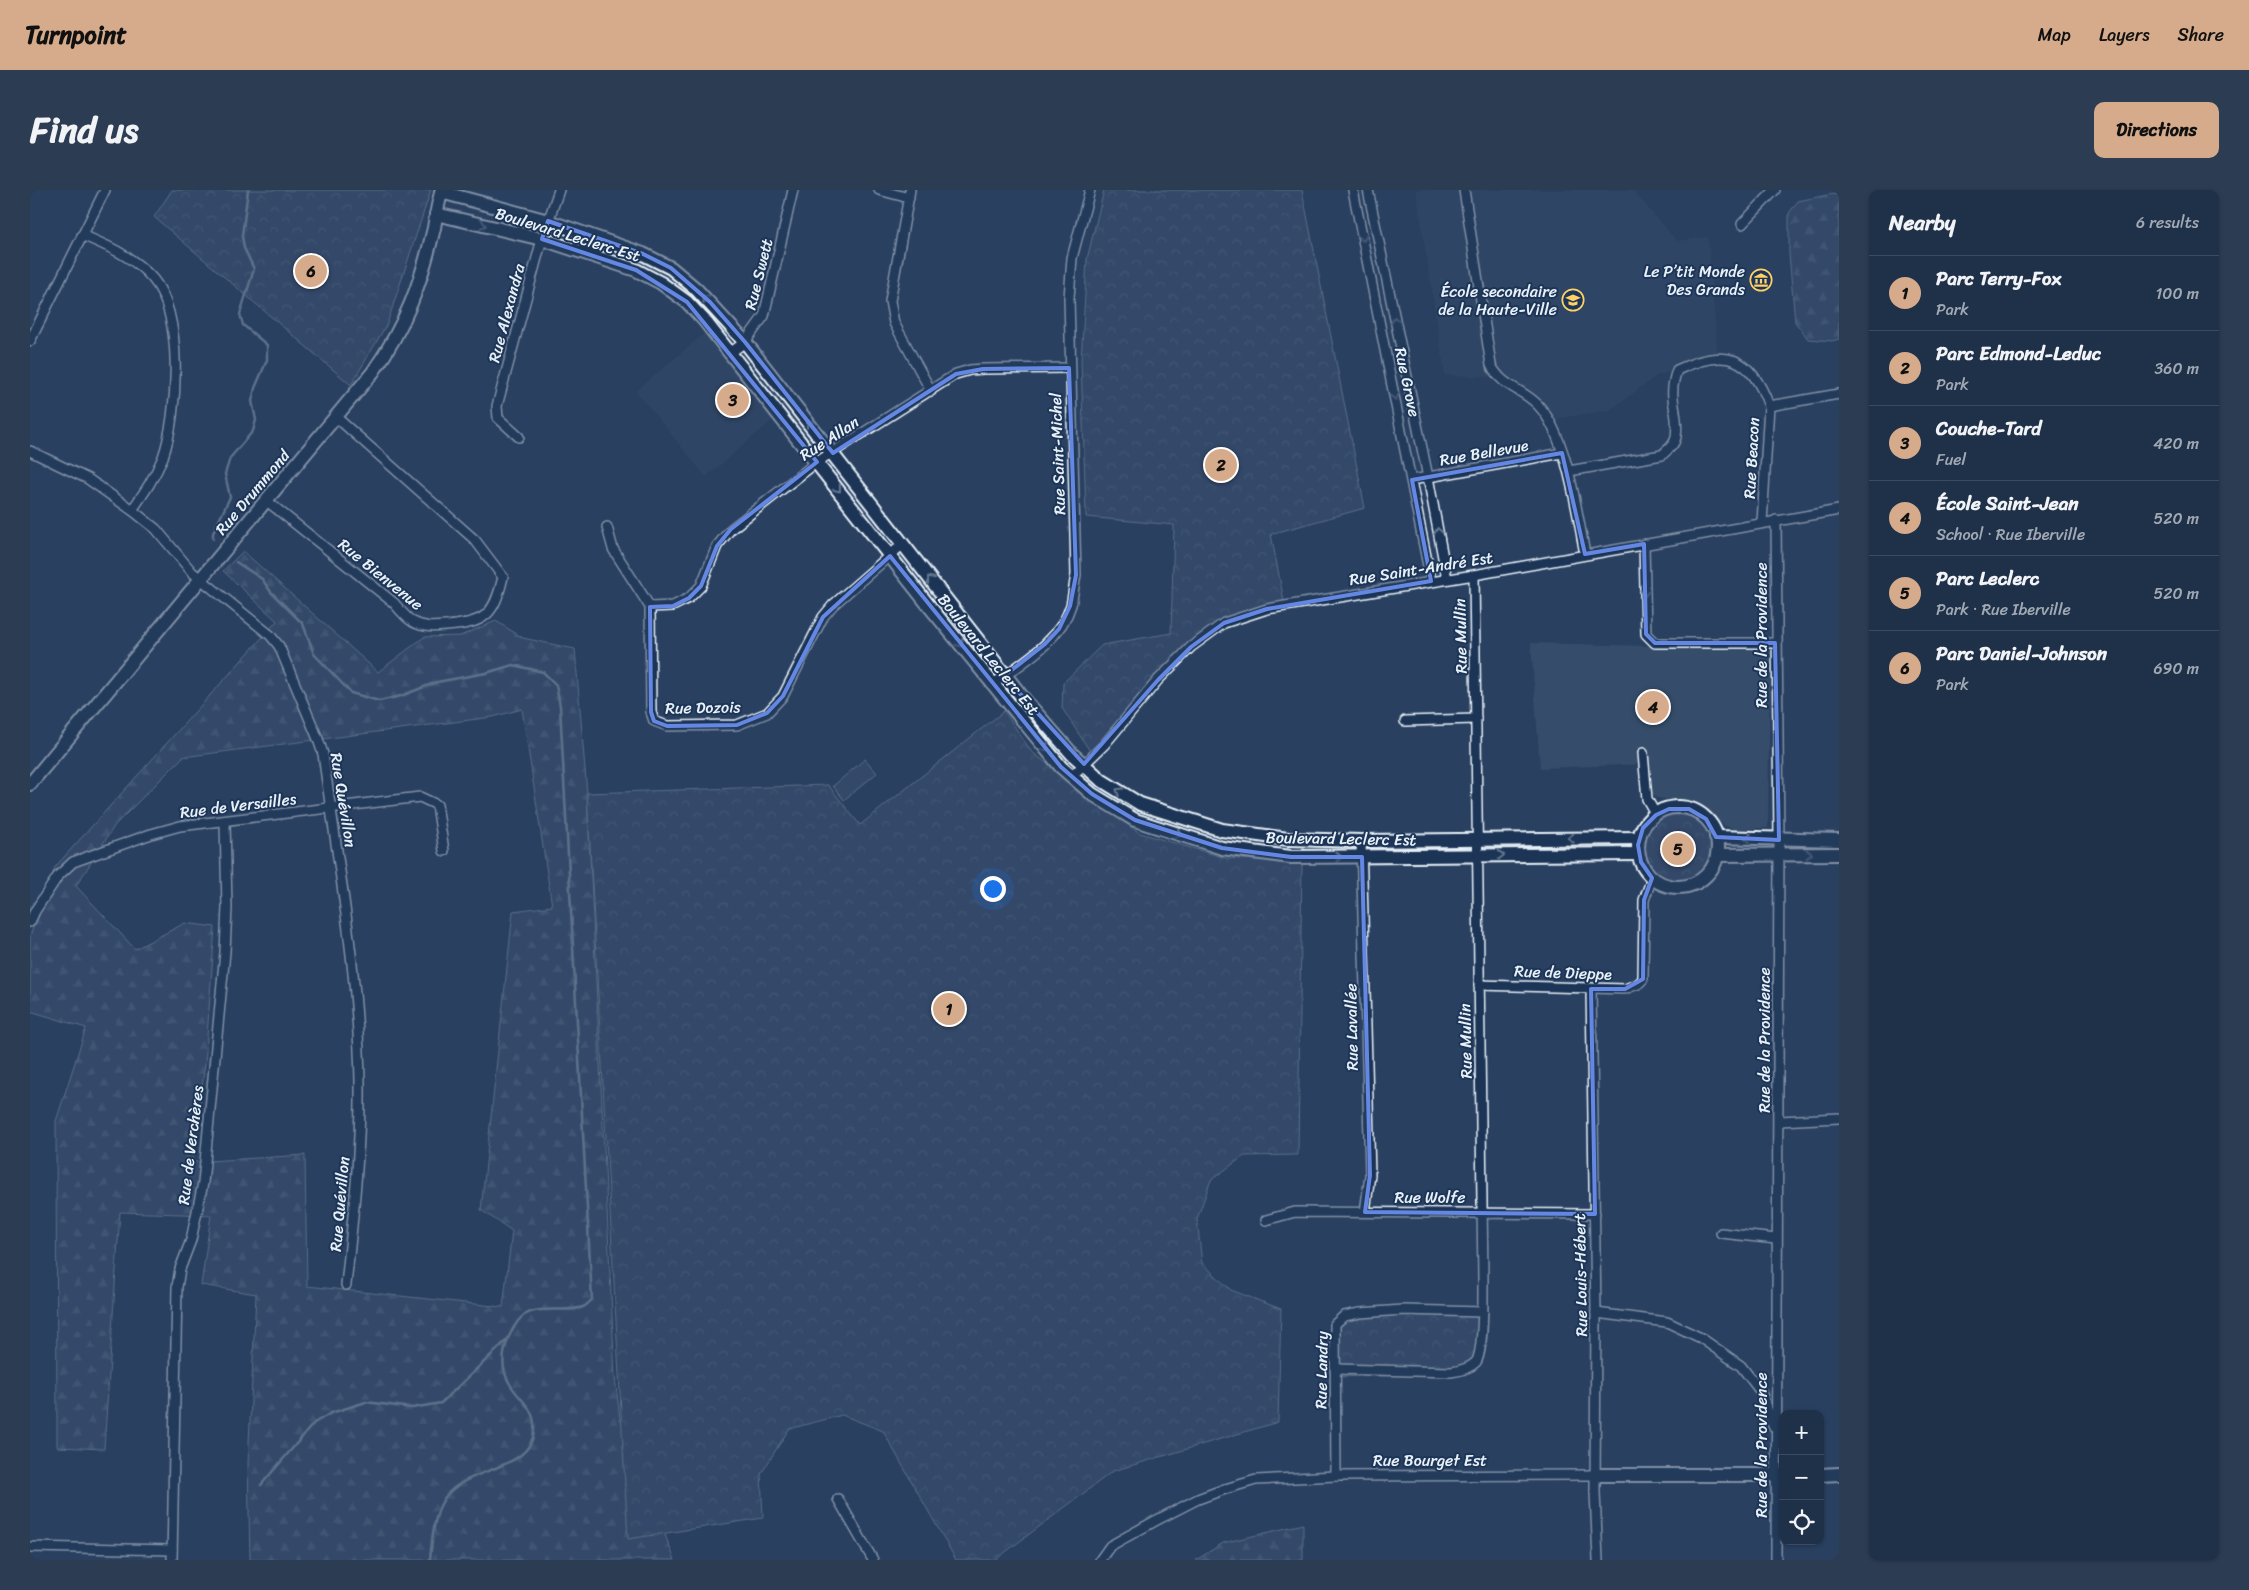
<!DOCTYPE html>
<html lang="en">
<head>
<meta charset="utf-8">
<style>
  :root { --surface:#1f3049; --page:#2c3c53; --text:#f1f3f6; --muted:#a1a9b4; --line:#3c4b61; --accent:#d6ab8b }
  body { margin:0; font-family:Sriracha,sans-serif; background:var(--page); color:var(--text) }
  .controls { position:absolute; right:15px; bottom:15px; display:grid; overflow:hidden; border-radius:10px; box-shadow:0 1px 4px #0004 }
  .controls button { width:45px; height:45px; display:grid; place-items:center; padding:0; border:0; border-bottom:1px solid var(--line); background:var(--surface); color:var(--text); font:25px sans-serif }
  .you { position:absolute; left:962px; top:698px; width:18px; height:18px; margin:-12px; border:4px solid #fff; border-radius:50%; background:#1a73e8; box-shadow:0 0 0 8px #1a73e833 }
  .badge { display:grid; place-items:center; width:32px; height:32px; border-radius:50%; background:var(--accent); color:#111; font-size:16px; font-weight:700 }
  .pin { position:absolute; translate:-50% -50%; border:2px solid #fff; box-shadow:0 1px 5px #0006 }
  .list { margin:0; padding:0; list-style:none }
  h2 { display:flex; justify-content:space-between; align-items:center; height:65px; margin:0; padding:0 20px; font-size:21px }
  h2 small { font-size:16px; font-weight:400; color:var(--muted) }
  .list li { display:grid; grid-template-columns:32px 1fr auto; gap:15px; align-items:center; box-sizing:border-box; height:75px; padding:0 20px; border-top:1px solid var(--line) }
  .list b { display:block; font-size:19px; white-space:nowrap }
  .list p { margin:0; font-size:16px; white-space:nowrap; color:var(--muted) }
  .list em { font-size:16px; font-style:normal; color:var(--muted) }
  .icon { flex:none; width:28px; height:28px; fill:none; stroke:currentColor; stroke-width:2; stroke-linecap:round; stroke-linejoin:round }
  .map { position:relative; flex:none; width:1809px; height:1370px; overflow:hidden; border-radius:10px }
  header { display:flex; align-items:center; gap:30px; box-sizing:border-box; height:70px; padding:0 25px; background:var(--accent); color:#111 }
  header strong { font-size:24px }
  nav { display:flex; gap:28px; margin-inline-start:auto; font-size:18px }
  .intro { display:flex; align-items:center; justify-content:space-between; box-sizing:border-box; height:120px; padding:0 30px }
  h1 { margin:0; font-size:35px }
  .button { padding:12px 22px; border-radius:10px; background:var(--accent); color:#111; font-size:18px; font-weight:700 }
  main { display:flex; gap:30px; padding:0 30px }
  aside { flex:1; background:var(--surface); border-radius:10px; box-shadow:0 1px 4px #0004 }
  .map>svg:first-child { display:block }
</style>
</head>
<body>
<header>
<strong>Turnpoint</strong>
<nav><a>Map</a><a>Layers</a><a>Share</a></nav>
</header>
<div class="intro"><h1>Find us</h1><a class="button">Directions</a></div>
<main>
<div class="map">
<svg width="1809" height="1370" viewBox="0 0 1809 1370">
  <defs>
    <pattern id="forest-firs" width="22" height="20" patternUnits="userSpaceOnUse" patternTransform="scale(1.25)"><rect width="22" height="20" fill="#415774"/><path d="M5 1l3.5 6h-7zM16 11l3.5 6h-7z" fill="#5c7089"/></pattern>
    <pattern id="park-crowns" width="20" height="18" patternUnits="userSpaceOnUse" patternTransform="scale(1.25)"><rect width="20" height="18" fill="#415774"/><path d="M2 6a3 3 0 1 1 6 0M12 15a3 3 0 1 1 6 0" fill="none" stroke="#5c7089"/></pattern>
  </defs>
  <rect width="100%" height="100%" fill="#294061"/>
  <filter id="ink" filterUnits="userSpaceOnUse"><feTurbulence type="fractalNoise" baseFrequency=".02" numOctaves="2"/><feDisplacementMap in="SourceGraphic" scale="10" xChannelSelector="R" yChannelSelector="G"/><feConvolveMatrix kernelMatrix="1 2 1 2 8 2 1 2 1" color-interpolation-filters="sRGB"/></filter>
  <g filter="url(#ink)">
    <g fill="#364d6b">
      <path d="M1386 0H1602L1647 51 1678 47 1688 169 1628 185 1580 220 1518 230 1506 213 1467 187 1415 185Z"/>
      <path d="M676 142 744 229 676 287 606 201Z"/>
      <path d="M1501 453 1740 459 1738 638 1706 639 1695 636 1663 612 1627 608 1621 603 1618 574 1510 578Z"/>
    </g>
    <path fill="#415774" stroke="#94a4b6" d="M835 569 847 583 814 610 803 596Z"/>
    <g fill="url(#forest-firs)" stroke="#94a4b6" fill-rule="evenodd">
      <path d="M1802 4 1809 5V149L1802 151 1778 149 1765 132 1759 64V23L1768 11Z"/>
      <path d="M213 361 348 482 394 447 430 446 466 431 493 448 545 459 557 603 585 1187 590 1229 617 1276 620 1307 645 1370H220L218 1273 226 1104 171 1095 181 1025 90 1022 74 1259 27 1257 26 931 56 838 0 821V746L25 677 247 431 193 381ZM492 519 522 716 483 721 451 1020 482 1041 473 1117 277 1096 275 965 162 972 175 874 185 737 155 733 105 759 46 696 85 635 153 567 463 527Z"/>
      <path d="M1273 1334V1370H1166L1193 1353Z"/>
    </g>
    <g fill="url(#park-crowns)" stroke="#94a4b6">
      <path d="M142 0H401L357 134 321 195 124 27Z"/>
      <path d="M1074 0H1272L1335 318 1241 344 1255 416 1194 433 1161 457 1063 566 1032 518 1033 493 1072 455 1141 443 1144 335 1056 327 1051 171 1057 69Z"/>
      <path d="M974 521 1001 561 1086 627 1110 643 1196 668 1272 673 1268 965 1214 966 1181 990 1167 1029 1172 1073 1201 1100 1251 1119 1248 1232 1083 1281 965 1370H926L853 1241 812 1225 759 1239 731 1284 733 1328 598 1349 557 603 798 595 830 635Z"/>
      <circle cx="1648" cy="657" r="40"/>
      <path d="M1337 1124 1452 1126 1454 1163 1441 1180 1425 1184 1303 1187 1309 1126Z"/>
    </g>
    <g fill="none" stroke-linecap="round" stroke-linejoin="round">
      <g stroke="#9dabbd" stroke-width="2.5">
        <path d="M183 349V343L200 307 195 284 200 268 223 241 226 230 222 211 225 198 237 170V155L213 135 210 124 224 79 214 58 212 46 218 0"/>
        <path d="M206 372 232 389 241 402 273 434 284 464 321 503 349 511 371 506 407 492 456 483 483 475 513 482 526 495 530 516 562 1110C559 1112 556 1116 553 1117 534 1124 502 1112 488 1131 475 1149 467 1174 480 1194 489 1210 506 1218 504 1240 502 1284 429 1275 411 1314 403 1331 402 1352 400 1370"/>
        <path d="M231 1295 284 1233 301 1223 336 1212 382 1218 411 1213 477 1150"/>
      </g>
      <g stroke="#e8f1f8" stroke-width="12">
        <g id="street">
          <path d="M849 0 879 8"/>
          <path d="M880 0 860 111 864 133 901 201"/>
          <path d="M1323 0 1401 391"/>
          <path d="M1338 0 1398 287 1417 389"/>
          <path d="M1434 0 1461 175C1472 197 1491 198 1507 214 1537 244 1547 323 1555 364"/>
          <path d="M1712 34 1745 0"/>
          <path d="M52 45C78 56 104 67 123 89 154 126 148 224 133 267 125 287 114 303 102 320"/>
          <path d="M0 151 75 0"/>
          <path d="M700 163 715 152 734 126 763 0"/>
          <path d="M489 247 468 228 467 216 512 49 529 0"/>
          <path d="M0 261 58 289 102 320 126 339 162 382 240 445 249 456 288 549 293 564C308 673 328 781 330 891 331 959 323 1027 316 1095"/>
          <path d="M1539 281 1632 265C1637 260 1645 255 1646 247 1650 221 1636 210 1647 180 1696 157 1721 166 1739 216"/>
          <path d="M1382 290 1532 263"/>
          <path d="M237 311 364 413C369 419 376 428 383 432 394 438 405 437 416 436 456 433 464 425 473 387L445 350 306 227"/>
          <path d="M1746 330 1749 650 1746 1370"/>
          <path d="M1732 333 1739 216 1809 204"/>
          <path d="M577 337 583 359 620 417 621 522 624 531 637 536 707 535 737 523 753 506 793 427 803 415 873 354"/>
          <path d="M1614 354 1616 444 1625 453H1745"/>
          <path d="M620 417 643 416 659 408 671 396 687 356 701 339 787 272 926 184 940 180 953 179 1039 178"/>
          <path d="M962 495C990 474 1030 452 1041 415 1043 406 1044 395 1046 385L1039 108 1042 68 1060 0"/>
          <path d="M1375 531 1446 529"/>
          <path d="M1613 563 1617 609 1626 625"/>
          <path d="M1042 586 1074 555 1128 490 1161 457 1194 433 1237 419 1444 385 1809 320"/>
          <path d="M1331 651 1340 985 1335 1022"/>
          <path d="M0 732 5 721 28 686 43 672 121 644 150 636 390 607 407 615 414 661"/>
          <path d="M1449 795 1595 799 1608 794 1613 789 1614 710 1622 688"/>
          <path d="M1561 799 1566 1123 1565 1302 1568 1370"/>
          <path d="M1749 931 1809 928"/>
          <path d="M1236 1030 1265 1022 1565 1024"/>
          <path d="M1691 1043 1746 1049"/>
          <path d="M1566 1123 1637 1132 1671 1148 1711 1176 1731 1202 1743 1236"/>
          <path d="M1305 1179 1421 1182C1430 1181 1439 1179 1446 1172 1454 1161 1453 1105 1453 1089L1444 385"/>
          <path d="M1306 1286 1305 1134 1314 1126 1330 1123 1373 1120 1453 1122"/>
          <path d="M808 1309 843 1370"/>
          <path d="M0 1357 142 1360"/>
          <path d="M142 1370 147 1097 150 1079 161 1050 173 993 195 762 197 717 195 632"/>
          <path d="M1070 1370 1080 1356 1125 1331 1168 1309 1195 1299 1226 1290 1306 1286 1565 1285"/>
        </g>
      </g>
      <g stroke="#e8f1f8" stroke-width="16">
        <g id="secondary">
          <path d="M411 2 518 31 613 64 641 78 666 99 715 152 993 508 1042 564 1071 590 1110 614 1192 640 1258 649 1331 651 1609 648"/>
          <path d="M406 24 512 49 606 80 631 93 657 112 674 130 900 417 1031 577 1062 604 1105 630 1192 658 1261 667 1608 664"/>
          <path d="M0 594 343 182C376 135 391 93 404 38 406 25 408 12 412 0"/>
          <circle cx="1648" cy="657" r="40"/>
          <path d="M1686 647 1809 650"/>
          <path d="M1687 665 1809 664"/>
          <path d="M1565 1285H1753"/>
          <path d="M1790 1285 1809 1284"/>
        </g>
      </g>
      <use href="#street" stroke="#1d3557" stroke-width="9"/>
      <use href="#secondary" stroke="#1d3557" stroke-width="12"/>
    </g>
    <defs><path id="oneway-chevron" d="M-2-3.5L2.5 0L-2 3.5" fill="none" stroke-width="1.6" stroke-linecap="round" stroke-linejoin="round" transform="scale(1.25)"/></defs>
    <g stroke="#64778f">
      <use href="#oneway-chevron" transform="translate(453 35) rotate(14)"/>
      <use href="#oneway-chevron" transform="translate(1333 48) rotate(78)"/>
      <use href="#oneway-chevron" transform="translate(675 108) rotate(-135)"/>
      <use href="#oneway-chevron" transform="translate(1365 130) rotate(-102)"/>
      <use href="#oneway-chevron" transform="translate(1365 207) rotate(78)"/>
      <use href="#oneway-chevron" transform="translate(779 233) rotate(-128)"/>
      <use href="#oneway-chevron" transform="translate(808 299) rotate(52)"/>
      <use href="#oneway-chevron" transform="translate(1408 341) rotate(-100)"/>
      <use href="#oneway-chevron" transform="translate(900 389) rotate(-128)"/>
      <use href="#oneway-chevron" transform="translate(1615 403) rotate(89)"/>
      <use href="#oneway-chevron" transform="translate(930 454) rotate(51)"/>
      <use href="#oneway-chevron" transform="translate(1015 558) rotate(50)"/>
      <use href="#oneway-chevron" transform="translate(1089 601) rotate(-148)"/>
      <use href="#oneway-chevron" transform="translate(1149 644) rotate(18)"/>
      <use href="#oneway-chevron" transform="translate(1541 648) rotate(179)"/>
      <use href="#oneway-chevron" transform="translate(1718 648) rotate(-178)"/>
      <use href="#oneway-chevron" transform="translate(1779 664)"/>
      <use href="#oneway-chevron" transform="translate(1471 665) rotate(-1)"/>
      <use href="#oneway-chevron" transform="translate(1309 667)"/>
    </g>
  </g>
  <path d="M0 0H1809V1370H0ZM518 31 613 64 641 78 680 112 715 152 803 263 926 184 953 179 1039 178 1046 385 1040 416 1029 439 1015 454 974 486 1054 574 1128 490 1161 457 1194 433 1237 419 1401 391 1382 290 1532 263 1555 364 1614 354 1616 444 1625 453H1745L1749 650 1686 647 1676 629 1659 619H1639L1626 625 1613 638 1608 655 1611 672 1622 688 1614 710 1613 789 1595 799H1561L1565 1024 1335 1022 1340 985 1332 667H1261L1192 658 1105 630 1062 604 1031 577 860 366 793 427 753 506 737 523 707 535 637 536 624 531 621 522 620 417 643 416 659 408 671 396 687 356 701 339 787 272 657 112 606 80 512 49Z" fill="#294061" fill-opacity=".55" fill-rule="evenodd"/>
  <path fill="none" stroke="#6487e3" stroke-width="4" stroke-linejoin="round" d="M518 31 613 64 641 78 680 112 715 152 803 263 926 184 953 179 1039 178 1046 385 1040 416 1029 439 1015 454 974 486 1054 574 1128 490 1161 457 1194 433 1237 419 1401 391 1382 290 1532 263 1555 364 1614 354 1616 444 1625 453H1745L1749 650 1686 647 1676 629 1659 619H1639L1626 625 1613 638 1608 655 1611 672 1622 688 1614 710 1613 789 1595 799H1561L1565 1024 1335 1022 1340 985 1332 667H1261L1192 658 1105 630 1062 604 1031 577 860 366 793 427 753 506 737 523 707 535 637 536 624 531 621 522 620 417 643 416 659 408 671 396 687 356 701 339 787 272 657 112 606 80 512 49Z"/>
  <defs>
    <g id="museum-ring" transform="scale(1.125)"><circle r="9.5" fill="#1d3557" stroke="#ffd166" stroke-width="1.5"/><path d="M0-6L6-3V-2H-6V-3ZM-5-1h2V3h-2ZM-1-1h2V3h-2ZM3-1h2V3H3ZM-6 4H6V6H-6Z" fill="#ffd166"/></g>
    <g id="school-ring" transform="scale(1.125)"><circle r="9.5" fill="#1d3557" stroke="#ffd166" stroke-width="1.5"/><path d="M0-5L7-2L0 1L-7-2ZM-4 1L0 2.5L4 1V4Q0 6-4 4Z" fill="#ffd166"/></g>
  </defs>
  <g fill-rule="evenodd">
    <use href="#museum-ring" x="1731" y="90"/>
    <use href="#school-ring" x="1543" y="110"/>
  </g>
  <g text-anchor="middle" stroke-width="4" stroke-linejoin="round" paint-order="stroke">
    <g font-size="16" fill="#e8f1f8" stroke="#1d3557">
      <text transform="translate(538 44) rotate(17)" y="6">Boulevard Leclerc Est</text>
      <text transform="translate(728 84) rotate(-76)" y="6">Rue Swett</text>
      <text transform="translate(476 123) rotate(-75)" y="6">Rue Alexandra</text>
      <text transform="translate(1378 192) rotate(78)" y="6">Rue Grove</text>
      <text transform="translate(799 248) rotate(-33)" y="6">Rue Allan</text>
      <text transform="translate(1454 262) rotate(-10)" y="6">Rue Bellevue</text>
      <text transform="translate(1027 264) rotate(-92)" y="6">Rue Saint-Michel</text>
      <text transform="translate(1721 268) rotate(-87)" y="6">Rue Beacon</text>
      <text transform="translate(222 302) rotate(-50)" y="6">Rue Drummond</text>
      <text transform="translate(1391 378) rotate(-9)" y="6">Rue Saint-André Est</text>
      <text transform="translate(351 384) rotate(39)" y="6">Rue Bienvenue</text>
      <text transform="translate(1731 445) rotate(-90)" y="6">Rue de la Providence</text>
      <text transform="translate(1430 446) rotate(-91)" y="6">Rue Mullin</text>
      <text transform="translate(959 464) rotate(51)" y="6">Boulevard Leclerc Est</text>
      <text transform="translate(673 517) rotate(-1)" y="6">Rue Dozois</text>
      <text transform="translate(314 610) rotate(81)" y="6">Rue Quévillon</text>
      <text transform="translate(208 615) rotate(-7)" y="6">Rue de Versailles</text>
      <text transform="translate(1311 648) rotate(1)" y="6">Boulevard Leclerc Est</text>
      <text transform="translate(1533 782) rotate(2)" y="6">Rue de Dieppe</text>
      <text transform="translate(1321 837) rotate(-91)" y="6">Rue Lavallée</text>
      <text transform="translate(1734 850) rotate(-90)" y="6">Rue de la Providence</text>
      <text transform="translate(1435 851) rotate(-91)" y="6">Rue Mullin</text>
      <text transform="translate(160 955) rotate(-83)" y="6">Rue de Verchères</text>
      <text x="1400" y="1013">Rue Wolfe</text>
      <text transform="translate(309 1014) rotate(-85)" y="6">Rue Quévillon</text>
      <text transform="translate(1550 1085) rotate(-91)" y="6">Rue Louis-Hébert</text>
      <text transform="translate(1291 1180) rotate(-89)" y="6">Rue Landry</text>
      <text transform="translate(1731 1255) rotate(-90)" y="6">Rue de la Providence</text>
      <text x="1400" y="1276">Rue Bourget Est</text>
    </g>
    <g font-size="16" fill="#e8f1f8" stroke="#1d3557" text-anchor="end">
      <text x="1715" y="87">Le P’tit Monde<tspan x="1715" dy="18">Des Grands</tspan></text>
      <text x="1527" y="107">École secondaire<tspan x="1527" dy="18">de la Haute-Ville</tspan></text>
    </g>
  </g>
</svg>
<div class="controls">
<button>+</button>
<button>−</button>
<button><svg class="icon" aria-label="locate" viewBox="0 0 24 24"><circle cx="12" cy="12" r="6"/><path d="M12 2v4M12 18v4M2 12h4M18 12h4"/></svg></button>
</div>
<div class="you"></div>
<div class="pin badge" style="left:919px;top:819px">1</div>
<div class="pin badge" style="left:1191px;top:275px">2</div>
<div class="pin badge" style="left:703px;top:210px">3</div>
<div class="pin badge" style="left:1623px;top:517px">4</div>
<div class="pin badge" style="left:1648px;top:659px">5</div>
<div class="pin badge" style="left:281px;top:81px">6</div>
</div>
<aside>
<h2>Nearby<small>6 results</small></h2>
<ul class="list">
<li><span class="badge">1</span><div><b>Parc Terry-Fox</b><p>Park</p></div><em>100 m</em></li>
<li><span class="badge">2</span><div><b>Parc Edmond-Leduc</b><p>Park</p></div><em>360 m</em></li>
<li><span class="badge">3</span><div><b>Couche-Tard</b><p>Fuel</p></div><em>420 m</em></li>
<li><span class="badge">4</span><div><b>École Saint-Jean</b><p>School · Rue Iberville</p></div><em>520 m</em></li>
<li><span class="badge">5</span><div><b>Parc Leclerc</b><p>Park · Rue Iberville</p></div><em>520 m</em></li>
<li><span class="badge">6</span><div><b>Parc Daniel-Johnson</b><p>Park</p></div><em>690 m</em></li>
</ul>
</aside>
</main>
</body>
</html>
